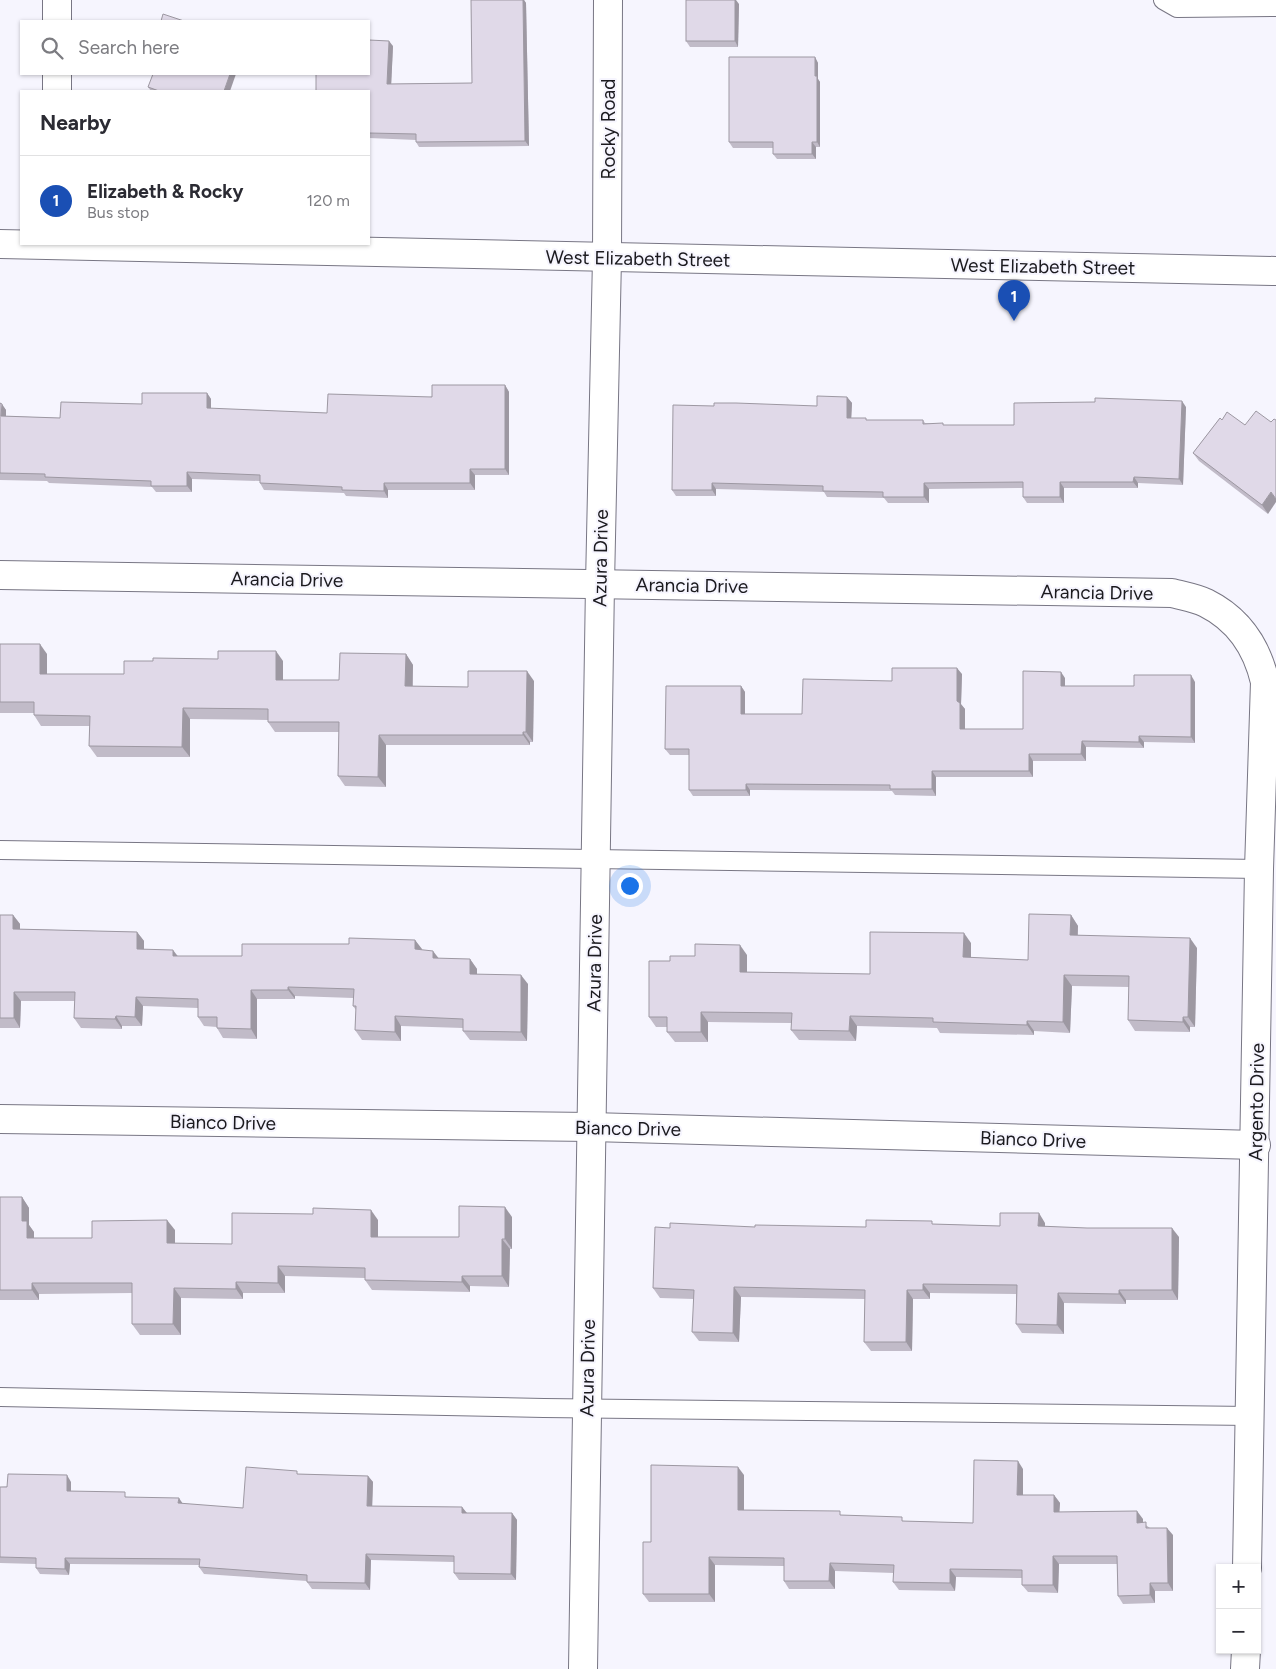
<!DOCTYPE html>
<html lang="en">
<head>
<meta charset="utf-8">
<style>
  :root { --surface:#fff; --page:#f2f2f3; --text:#2b2b33; --muted:#7c7c81; --line:#e1e1e2; --accent:#bc3576 }
  body { margin:0; font-family:Figtree,sans-serif; background:var(--page); color:var(--text) }
  .controls { position:absolute; right:15px; bottom:15px; display:grid; overflow:hidden; border-radius:0px; box-shadow:0 1px 4px #0004 }
  .controls button { width:45px; height:45px; display:grid; place-items:center; padding:0; border:0; border-bottom:1px solid var(--line); background:var(--surface); color:var(--text); font:25px sans-serif }
  .you { position:absolute; left:629px; top:885px; width:18px; height:18px; margin:-12px; border:4px solid #fff; border-radius:50%; background:#1a73e8; box-shadow:0 0 0 8px #1a73e833 }
  .badge { display:grid; place-items:center; width:32px; height:32px; border-radius:50%; background:var(--accent); color:#fff; font-size:16px; font-weight:700 }
  .pin { position:absolute; translate:-50% -41px; filter:drop-shadow(0 1px 2px #0008) }
  .pin::after { content:''; position:absolute; top:26px; width:18px; height:15px; background:inherit; clip-path:polygon(0 0,100% 0,50% 100%) }
  .list { margin:0; padding:0; list-style:none }
  h2 { display:flex; justify-content:space-between; align-items:center; height:65px; margin:0; padding:0 20px; font-size:21px }
  h2 small { font-size:16px; font-weight:400; color:var(--muted) }
  .list li { display:grid; grid-template-columns:32px 1fr auto; gap:15px; align-items:center; box-sizing:border-box; height:90px; padding:0 20px; border-top:1px solid var(--line) }
  .list b { display:block; font-size:19px; white-space:nowrap }
  .list p { margin:0; font-size:16px; white-space:nowrap; color:var(--muted) }
  .list em { font-size:16px; font-style:normal; color:var(--muted) }
  .icon { flex:none; width:28px; height:28px; fill:none; stroke:currentColor; stroke-width:2; stroke-linecap:round; stroke-linejoin:round }
  .map { position:relative; flex:none; width:1276px; height:1669px; overflow:hidden }
  .search { position:absolute; background:var(--surface); box-shadow:0 1px 4px #0004; left:20px; top:20px; width:350px; height:55px; display:flex; align-items:center; gap:12px; box-sizing:border-box; padding:0 18px; border-radius:0px; color:var(--muted); font-size:19px }
  .panel { position:absolute; background:var(--surface); box-shadow:0 1px 4px #0004; left:20px; top:90px; width:350px; height:155px; border-radius:0px }
  .map>svg:first-child { display:block }
</style>
</head>
<body>
<div class="map">
<svg width="1276" height="1669" viewBox="0 0 1276 1669">
  <rect width="100%" height="100%" fill="#f6f5fe"/>
  <g fill="none" stroke-linecap="round" stroke-linejoin="round">
    <g stroke="#787684" stroke-width="20">
      <g id="service">
        <path d="M1163 0 1177 8 1276 7"/>
        <path d="M0 850 1259 869"/>
        <path d="M0 1397 544 1408 1251 1416"/>
      </g>
    </g>
    <g stroke="#787684" stroke-width="30">
      <g id="minor">
        <path d="M57 21V0"/>
        <path d="M57 91V74"/>
        <path d="M0 575 1172 593C1183 596 1196 598 1206 603 1238 619 1257 647 1265 682L1259 869 1247 1568"/>
        <path d="M0 1119 591 1127 1256 1145"/>
        <path d="M583 1669 600 584 607 258 608 0"/>
        <path d="M1245 1669 1246 1650"/>
      </g>
    </g>
    <g stroke="#787684" stroke-width="30">
      <path id="secondary" d="M0 244 1276 271"/>
    </g>
    <use href="#service" stroke="#fff" stroke-width="18"/>
    <use href="#minor" stroke="#fff" stroke-width="28"/>
    <use href="#secondary" stroke="#fff" stroke-width="28"/>
  </g>
  <g fill="#c1bbc8">
    <path d="M471 0H524L526 3 529 146 419 147 416 142V140L369 138V91L393 46 391 84 472 83Z"/>
    <path d="M739 4 738 47H690L686 41Z"/>
    <path d="M815 57 818 63V79L820 82V147H816V159H777L773 154V148H733L729 142Z"/>
    <path d="M148 87 230 91H151Z"/>
    <path d="M505 385 509 392V475H475V490H388V498L346 496 344 493 264 490 260 483V481L192 479V492H156L152 487 49 483 47 481 0 480V403L6 410V416L60 418 207 393 211 399V409L327 413Z"/>
    <path d="M847 397 852 403 851 418 867 420H923L925 423 945 425H1014L1186 407 1183 485 1138 483V488H1064V503H1027L1023 497V488L929 489V503H888L884 498 827 497 824 492 716 489V496H676L672 490 714 406H817Z"/>
    <path d="M1220 418 1268 514 1199 461 1193 453Z"/>
    <path d="M0 644 47 654V674H124L283 661V680H339L406 654 413 665V686L468 687 534 681 533 742H530V745H386V787L345 786 338 776 339 732H275L268 722V720L190 719V757H97L89 746 90 726H41L34 715V713H0Z"/>
    <path d="M962 674 961 705 965 709V729H1023L1065 678V686H1134L1195 682V743L1144 742V748L1086 747V761H1033V777H936V796L895 795 892 791 750 790V796H693L689 790V755H670L665 749 741 686 745 692V714H802L892 681Z"/>
    <path d="M0 915H13L20 924V929L137 932 144 941V949L177 956H242L349 944 415 940 422 950 438 959H470L477 969V974L528 984 527 1041 470 1040 463 1031V1028L401 1026V1041L362 1040 355 1030 356 1010 353 1006V998L295 996V999H257V1039L223 1038 217 1028V1027L204 1026 198 1017V1008L143 1006 142 1026H122V1029L81 1028 74 1018 75 1001H21L20 1028H0Z"/>
    <path d="M1071 915 1078 926V935L1197 948 1195 1027H1190V1032L1135 1031 1128 1020 1129 987 1072 986 1070 1033 1034 1031V1035L940 1033 937 1028 857 1026 856 1041 799 1040 791 1030 792 1023 708 1022V1042H675L667 1032V1027H656L649 1017 670 961 695 956 747 955V972L870 974 971 943V958L1028 960Z"/>
    <path d="M0 1197H22L29 1208V1225L34 1232V1238H92L175 1230V1243L232 1244 378 1220V1237H459L512 1217V1249H510L509 1287 470 1286V1292L372 1290 365 1280V1278L285 1276V1293H243V1299L181 1298V1335H140L132 1324V1293L39 1294V1300H0Z"/>
    <path d="M1045 1223V1226L1179 1237 1178 1300H1126V1304L1064 1303V1334L1022 1333 1016 1324V1294L930 1293V1299H913L912 1351H871L864 1342 865 1299 741 1297 739 1342 699 1341 692 1332 694 1299 660 1298 653 1288 670 1228 866 1227 934 1224 1000 1226Z"/>
    <path d="M1023 1469V1495H1054L1060 1503 1059 1512 1143 1519V1523L1150 1528 1173 1535V1591H1155V1603L1123 1604 1118 1596 1117 1564H1059L1058 1593 1028 1592 1022 1585V1578L956 1577 955 1591 899 1590 893 1582 894 1573 835 1571V1589H789L784 1581V1566L715 1565V1602H649L643 1594 651 1542 744 1475V1510L842 1515 905 1521 973 1523Z"/>
    <path d="M299 1474 368 1476 373 1482 372 1506 462 1507 466 1513H512L517 1520 516 1580H459L454 1573V1562L371 1560 370 1590 312 1589 307 1582V1581L204 1574 199 1567V1565L70 1564 69 1575 40 1574 36 1568V1564L0 1563V1487L71 1482V1491L128 1497 183 1504 243 1508Z"/>
  </g>
  <g fill="#9d98a2">
    <path d="M523 0H524L526 3 529 146 525 141Z"/>
    <path d="M735 0H736L739 4 738 47 735 41Z"/>
    <path d="M389 41 393 46 391 89 387 84Z"/>
    <path d="M815 57 818 63V79L820 82V147L817 142Z"/>
    <path d="M230 74H236L230 91H224Z"/>
    <path d="M812 142 816 147V159L812 154Z"/>
    <path d="M505 385 509 392V475L505 469Z"/>
    <path d="M207 393 211 399V415L207 408Z"/>
    <path d="M847 397 852 403 851 424 847 418Z"/>
    <path d="M1182 401 1186 407 1183 485 1179 479Z"/>
    <path d="M2 404 6 410V422L1 416Z"/>
    <path d="M470 469 475 475V490L470 483Z"/>
    <path d="M187 472 192 479V492L187 486Z"/>
    <path d="M1134 477 1138 483V488L1133 482Z"/>
    <path d="M1060 482 1064 488V503L1060 497Z"/>
    <path d="M384 483 388 490V498L384 491Z"/>
    <path d="M712 483 716 489V496L712 490Z"/>
    <path d="M924 483 929 489V503L924 497Z"/>
    <path d="M1271 492 1276 499V502L1268 514 1262 505Z"/>
    <path d="M40 644 47 654V685L40 674Z"/>
    <path d="M276 651 283 661V691L276 680Z"/>
    <path d="M406 654 413 665 412 697 405 686Z"/>
    <path d="M957 668 962 674 961 704 965 709V735L960 729 957 701Z"/>
    <path d="M527 671 534 681 533 742 526 732Z"/>
    <path d="M1061 672 1065 678V692L1061 686Z"/>
    <path d="M1191 675 1195 682V743L1191 737Z"/>
    <path d="M741 686 745 692V720L741 714Z"/>
    <path d="M183 708 190 719V757L182 747Z"/>
    <path d="M523 732 530 742V745L523 735Z"/>
    <path d="M379 735 386 745V787L378 777Z"/>
    <path d="M1139 736 1144 742V748L1139 742Z"/>
    <path d="M1082 741 1086 747V761L1081 754Z"/>
    <path d="M1029 754 1033 761V777L1029 771Z"/>
    <path d="M932 771 936 777V796L932 789Z"/>
    <path d="M746 784 750 790V796L746 790Z"/>
    <path d="M13 915 20 924V939L13 929Z"/>
    <path d="M1071 915 1078 926 1077 945 1070 935Z"/>
    <path d="M137 932 144 941V958L137 949Z"/>
    <path d="M964 933 971 943V968L963 957Z"/>
    <path d="M1190 938 1197 948 1195 1027 1188 1017Z"/>
    <path d="M415 940 422 949 421 959 415 949Z"/>
    <path d="M740 945 747 955V983L740 972Z"/>
    <path d="M173 950 180 959 173 956Z"/>
    <path d="M433 951 440 960 433 958Z"/>
    <path d="M470 959 477 969V983L470 974Z"/>
    <path d="M521 975 528 984 527 1041 521 1032Z"/>
    <path d="M1064 975 1072 986 1070 1033 1063 1022Z"/>
    <path d="M288 987 295 996V999L288 990Z"/>
    <path d="M251 990 257 999V1039L251 1029Z"/>
    <path d="M14 992 21 1001 20 1028 14 1018Z"/>
    <path d="M136 997 143 1006 142 1026 135 1017Z"/>
    <path d="M701 1012 708 1022V1042L701 1032Z"/>
    <path d="M116 1016 122 1026V1029L115 1019Z"/>
    <path d="M395 1016 401 1026V1041L395 1032Z"/>
    <path d="M850 1016 857 1026 856 1041 849 1031Z"/>
    <path d="M1183 1017 1190 1027V1032L1183 1022Z"/>
    <path d="M1027 1021 1034 1031V1035L1027 1025Z"/>
    <path d="M22 1197 29 1208V1225L34 1232V1248L27 1238 22 1221Z"/>
    <path d="M505 1207 512 1217V1249L505 1239Z"/>
    <path d="M371 1210 378 1220V1248L371 1237Z"/>
    <path d="M1039 1213 1045 1223V1235L1038 1226Z"/>
    <path d="M167 1220 175 1230V1253L167 1243Z"/>
    <path d="M1172 1228 1179 1237 1178 1300 1172 1290Z"/>
    <path d="M502 1239 510 1249 509 1287 502 1276Z"/>
    <path d="M278 1266 285 1276V1293L278 1283Z"/>
    <path d="M462 1276 470 1286V1292L462 1282Z"/>
    <path d="M236 1282 243 1293V1299L236 1289Z"/>
    <path d="M32 1283 39 1294V1300L32 1290Z"/>
    <path d="M923 1284 930 1293V1299L923 1290Z"/>
    <path d="M734 1287 741 1297 739 1342 733 1333Z"/>
    <path d="M174 1288 181 1298V1335L173 1324Z"/>
    <path d="M907 1290 913 1299 912 1351 906 1342Z"/>
    <path d="M1119 1290 1126 1300V1304L1119 1294Z"/>
    <path d="M1058 1293 1064 1303V1334L1057 1325Z"/>
    <path d="M1018 1461 1023 1469V1503L1017 1495Z"/>
    <path d="M738 1467 744 1475V1518L738 1510Z"/>
    <path d="M67 1475 71 1482V1498L67 1491Z"/>
    <path d="M368 1476 373 1482 372 1512 367 1506Z"/>
    <path d="M1054 1495 1060 1503 1059 1520 1054 1512Z"/>
    <path d="M179 1498 183 1504 178 1503Z"/>
    <path d="M462 1507 467 1513H462Z"/>
    <path d="M1137 1511 1143 1519V1531L1137 1523Z"/>
    <path d="M512 1513 517 1520 516 1580 511 1574Z"/>
    <path d="M1167 1528 1173 1535V1591L1168 1583Z"/>
    <path d="M366 1554 371 1560 370 1590 365 1583Z"/>
    <path d="M1053 1556 1059 1564 1058 1593 1053 1585Z"/>
    <path d="M709 1557 715 1565V1602L709 1594Z"/>
    <path d="M65 1558 70 1564 69 1575 65 1569Z"/>
    <path d="M830 1563 835 1571V1589L829 1581Z"/>
    <path d="M950 1569 956 1577 955 1591 950 1583Z"/>
    <path d="M1150 1583 1155 1591V1603L1150 1595Z"/>
  </g>
  <g fill="#e0d9e8" stroke="#9d98a2">
    <path d="M471 0H523L525 141 416 142V134L369 133V91H316V74H369V40L389 41 387 84 472 83Z"/>
    <rect x="686" y="0" width="49" height="41"/>
    <path d="M163 14 184 21H161Z"/>
    <path d="M729 57H815V76H817V142H812V154H773V142H729Z"/>
    <path d="M153 74H230L224 91H159L148 87Z"/>
    <path d="M432 385H505V469H470V483H384V491L342 490V487L260 483V475L187 472V486H151V481L45 477V474L0 473V403L2 404 1 416 60 418 61 402 142 404V393H207V408L327 413 328 394 432 397Z"/>
    <path d="M817 396 847 397V418H866V420H923V424L943 423V425H1014V403L1095 402V398L1182 401 1179 479 1134 477 1133 482H1060V497H1023V482L924 483V497H883V492L823 491V486L712 483V490H672L673 405 714 406V403H736L817 406Z"/>
    <path d="M1256 411 1271 422 1274 419 1276 420V499L1271 492 1262 505 1193 453 1220 418 1222 420 1227 412 1245 425Z"/>
    <path d="M0 644H40V674H124V661H153V658L218 659V651H276V680H339L340 653 406 654 405 686 468 687V671H527L526 732H523V735H379L378 777 338 776 339 722H268V709L183 708 182 747 89 746 90 716 34 715V702H0Z"/>
    <path d="M892 668H957V701L960 703V729H1023V671L1061 672V686H1134V675H1191V737L1139 736V742L1082 741 1081 754H1029V771H932V789H890V785L746 784V790H689V749H665L666 686H741V714H802L803 679 892 681Z"/>
    <path d="M1029 914 1071 915 1070 935 1190 938 1188 1017H1183V1022L1128 1020 1129 976 1064 975 1063 1022 1027 1021V1025L933 1022V1018L850 1016 849 1031 791 1030 792 1013 701 1012V1032H667V1017H649V961H670V956H695V944L740 945V972L870 974V932L964 933 963 957 1028 960Z"/>
    <path d="M0 915H13V929L137 932V949L173 950V956H242V944H349V938L415 940V949L433 951V958L470 959V974L521 975V1032L463 1031V1019L395 1016V1032L355 1030 356 1006H353L354 989 288 987V990H251V1029L217 1028V1017H198V999L136 997 135 1017 116 1016 115 1019 74 1018 75 992H14V1018H0Z"/>
    <path d="M0 1197H22V1221H27V1238H92V1221L167 1220V1243L232 1244V1213L313 1214V1208L371 1210V1237H459V1206L505 1207V1239H502V1276H462V1282L365 1280V1268L278 1266V1283L236 1282V1289L174 1288 173 1324H132V1283H32V1290H0Z"/>
    <path d="M1000 1213H1039L1038 1226 1087 1228H1172V1290H1119V1294L1058 1293 1057 1325 1016 1324 1017 1285 923 1284V1290H907L906 1342H864L865 1290 734 1287 733 1333 692 1332 694 1290 653 1288 655 1227 670 1228V1223L755 1227V1225L866 1227V1220L932 1221V1224L1000 1226Z"/>
    <path d="M974 1460 1018 1461 1017 1495H1054V1512L1137 1511V1523L1146 1522V1528H1167L1168 1583H1150V1595L1118 1596 1117 1556H1053V1585H1022V1570L950 1569V1583L893 1582 894 1565 830 1563 829 1581H784V1558L709 1557V1594H643V1542H651V1465L738 1467V1510L840 1511V1515L902 1517V1521L973 1523Z"/>
    <path d="M246 1467 297 1471V1474L368 1476 367 1506 462 1507V1513H512L511 1574 454 1573V1556L366 1554 365 1583 307 1582V1575L199 1567 200 1559 65 1558V1569L36 1568V1558L0 1557V1487H7L8 1474 67 1475V1491L125 1492V1497L179 1498 178 1503 243 1508Z"/>
  </g>
  <g text-anchor="middle" stroke-width="4" stroke-linejoin="round" paint-order="stroke">
    <g font-size="19" fill="#1b1a1f" stroke="#f6f5fe">
      <text transform="translate(608 129) rotate(-90)" y="7">Rocky Road</text>
      <text transform="translate(638 258) rotate(1)" y="7">West Elizabeth Street</text>
      <text transform="translate(1043 266) rotate(1)" y="7">West Elizabeth Street</text>
      <text transform="translate(600 558) rotate(-89)" y="7">Azura Drive</text>
      <text transform="translate(287 579) rotate(1)" y="7">Arancia Drive</text>
      <text transform="translate(692 585) rotate(1)" y="7">Arancia Drive</text>
      <text transform="translate(1097 592) rotate(1)" y="7">Arancia Drive</text>
      <text transform="translate(594 963) rotate(-89)" y="7">Azura Drive</text>
      <text transform="translate(1256 1102) rotate(-89)" y="7">Argento Drive</text>
      <text transform="translate(223 1122) rotate(1)" y="7">Bianco Drive</text>
      <text transform="translate(628 1128) rotate(1)" y="7">Bianco Drive</text>
      <text transform="translate(1033 1139) rotate(2)" y="7">Bianco Drive</text>
      <text transform="translate(587 1368) rotate(-89)" y="7">Azura Drive</text>
    </g>
  </g>
</svg>
<div class="controls">
<button>+</button>
<button>−</button>
</div>
<div class="you"></div>
<div class="pin badge" style="left:1014px;top:321px;background:#1a4fb4">1</div>
<div class="search"><svg class="icon" aria-label="search" viewBox="0 0 24 24"><circle cx="10" cy="10" r="6"/><path d="M15 15l6 6"/></svg>Search here</div>
<section class="panel">
<h2>Nearby<small></small></h2>
<ul class="list">
<li><span class="badge" style="background:#1a4fb4">1</span><div><b>Elizabeth &amp; Rocky</b><p>Bus stop</p></div><em>120 m</em></li>
</ul>
</section>
</div>
</body>
</html>
